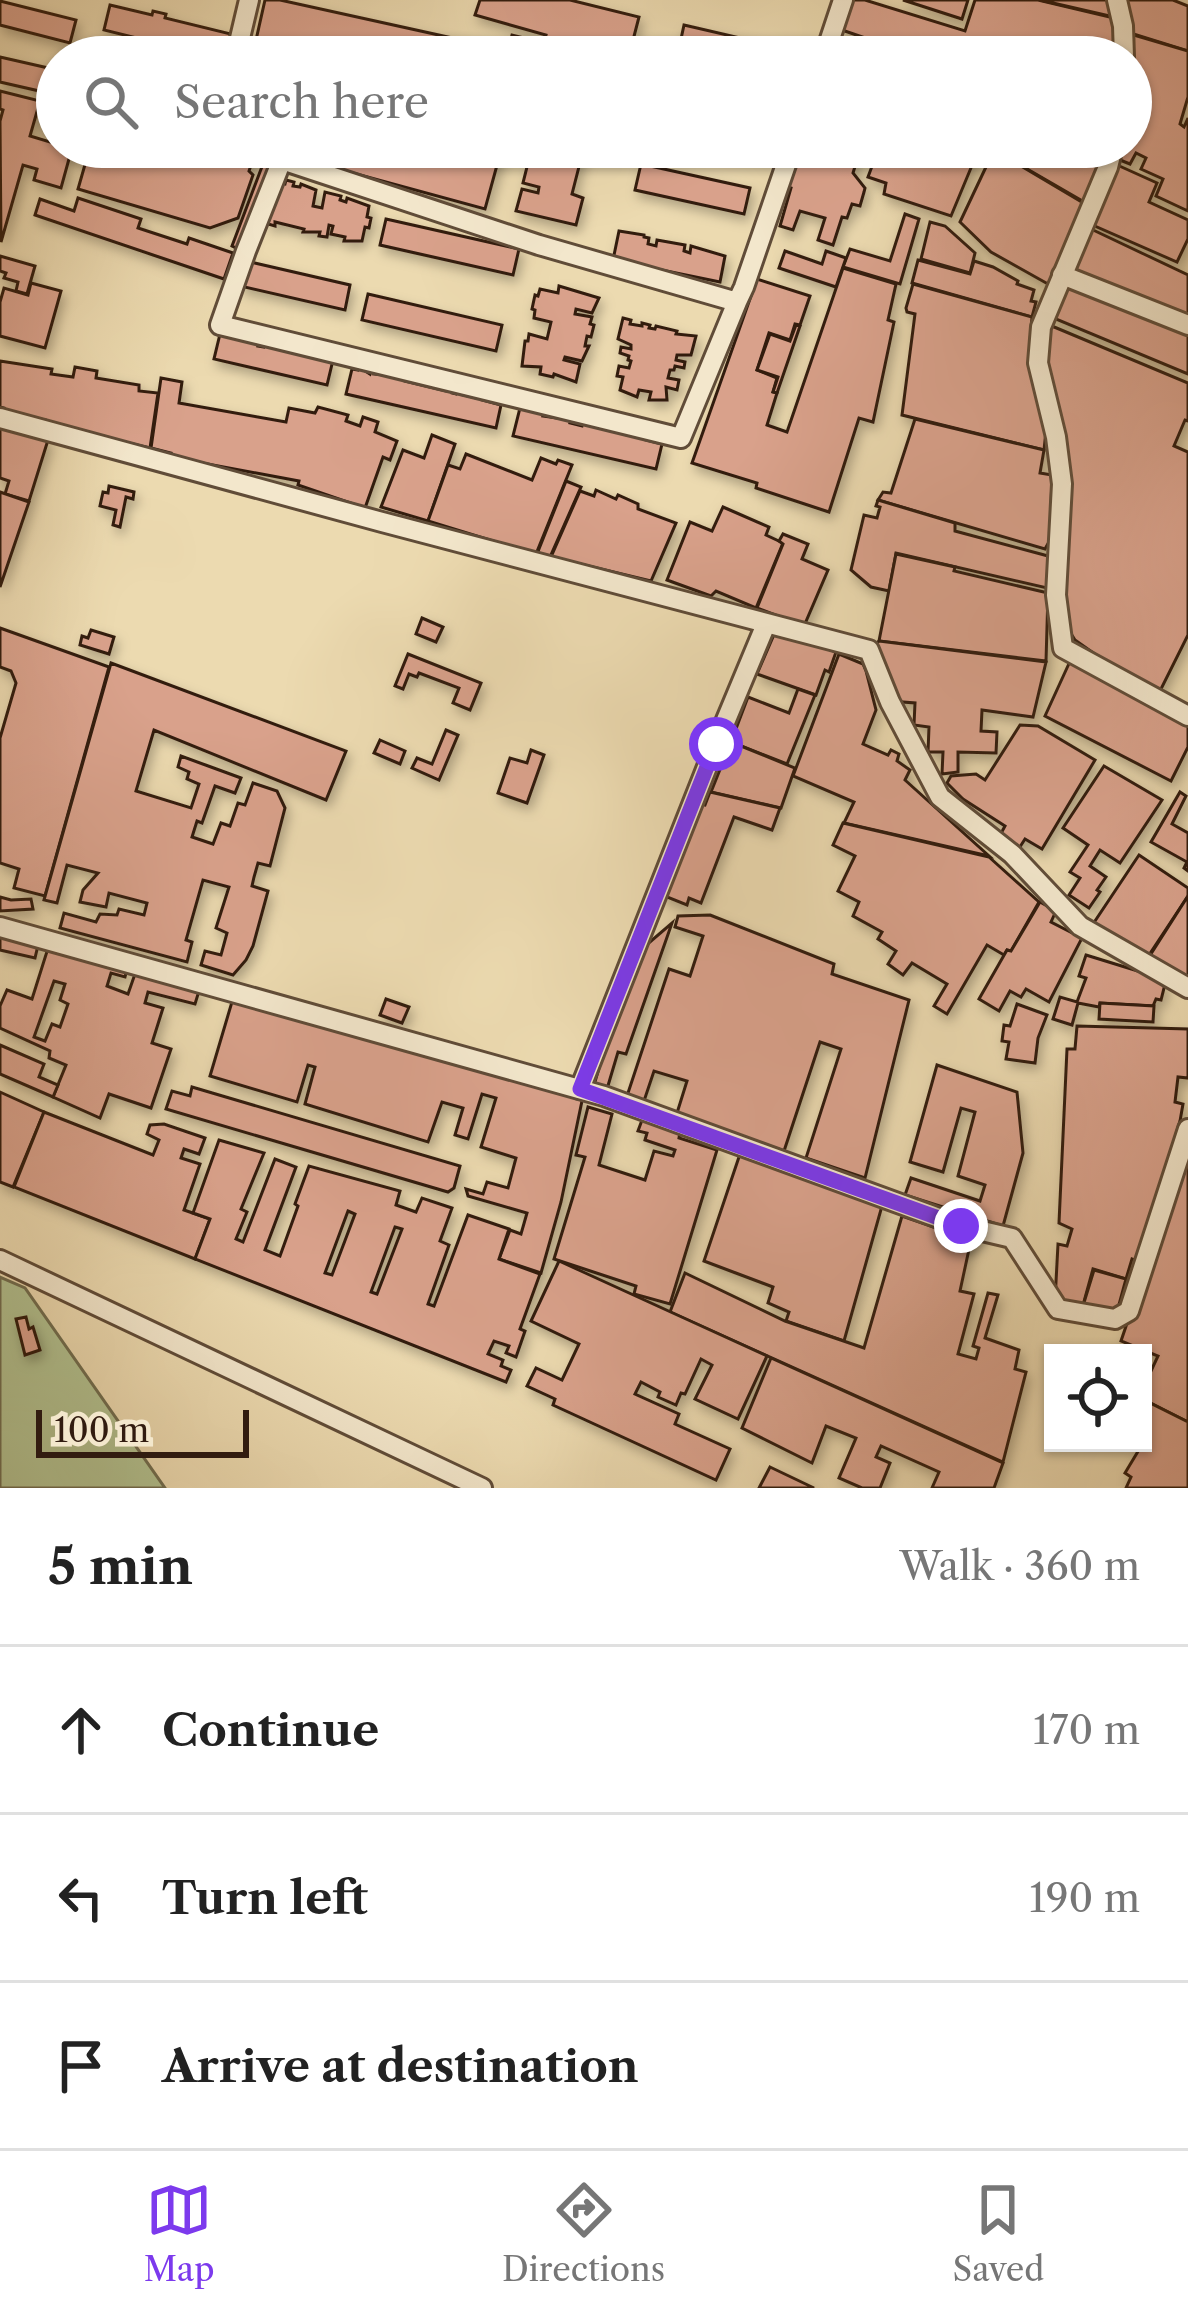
<!DOCTYPE html>
<html lang="en">
<head>
<meta charset="utf-8">
<style>
  :root { --surface:#fff; --page:#f6f6f6; --text:#222; --muted:#767676; --line:#e0e0e0; --accent:#7c3aed }
  body { margin:0; font-family:"Libre Caslon Text",serif; background:var(--page); color:var(--text) }
  .controls { position:absolute; right:36px; bottom:36px; display:grid; overflow:hidden; border-radius:0px; box-shadow:0 3px 9px #0004 }
  .controls button { width:108px; height:108px; display:grid; place-items:center; padding:0; border:0; border-bottom:3px solid var(--line); background:var(--surface); color:var(--text); font:60px sans-serif }
  .scale { position:absolute; left:36px; bottom:30px; width:213px; box-sizing:border-box; padding-left:12px; border:6px solid #321c10; border-top:0; font-size:33px; line-height:42px; white-space:nowrap; color:#321c10; -webkit-text-stroke:9px #f3e7cc; paint-order:stroke }
  .stop { position:absolute; width:36px; height:36px; margin:-27px; border:9px solid #7c3aed; border-radius:50%; background:#fff }
  .stop.end { background:#7c3aed; border-color:#fff; box-shadow:0 3px 12px #0008 }
  .list { margin:0; padding:0; list-style:none }
  h2 { display:flex; justify-content:space-between; align-items:center; height:156px; margin:0; padding:0 48px; font-size:51px }
  h2 small { font-size:39px; font-weight:400; color:var(--muted) }
  .list li { display:grid; grid-template-columns:78px 1fr auto; gap:36px; align-items:center; box-sizing:border-box; height:168px; padding:0 48px; border-top:3px solid var(--line) }
  .list b { display:block; font-size:45px; white-space:nowrap }
  .list em { font-size:39px; font-style:normal; color:var(--muted) }
  .icon { flex:none; width:66px; height:66px; fill:none; stroke:currentColor; stroke-width:2; stroke-linecap:round; stroke-linejoin:round }
  .map { position:relative; flex:none; width:1188px; height:1488px; overflow:hidden }
  .search { position:absolute; background:var(--surface); box-shadow:0 3px 9px #0004; left:36px; right:36px; top:36px; height:132px; display:flex; align-items:center; gap:30px; box-sizing:border-box; padding:0 42px; border-radius:66px; color:var(--muted); font-size:45px }
  .sheet { height:660px; background:var(--surface) }
  nav { display:flex; justify-content:space-around; align-items:center; box-sizing:border-box; height:168px; border-top:3px solid var(--line); background:var(--surface); font-size:33px; color:var(--muted) }
  nav a { display:grid; justify-items:center; gap:6px }
  nav .on { color:var(--accent) }
  .map>svg:first-child { display:block }
</style>
</head>
<body>
<div class="map">
<svg width="1188" height="1488" viewBox="0 0 1188 1488">
  <defs>
    <filter id="shadow"><feDropShadow dx="3.5" dy="6" stdDeviation="6" flood-color="#0004"/></filter>
  </defs>
  <rect width="100%" height="100%" fill="#ecdab0"/>
  <filter id="stains"><feTurbulence type="fractalNoise" baseFrequency=".00167" numOctaves="4"/><feColorMatrix values="0 0 0 0 .2 0 0 0 0 .09 0 0 0 0 .02 0 0 0 .5 -.17"/></filter>
  <radialGradient id="worn" r=".72"><stop offset=".6" stop-color="#630" stop-opacity="0"/><stop offset="1" stop-color="#630" stop-opacity=".3"/></radialGradient>
  <path fill="#b2c190" stroke="#726e50" stroke-width="3" d="M0 1277 25 1288 165 1488H0Z"/>
  <g fill="#d9a18b" stroke="#321c10" stroke-width="3" fill-rule="evenodd" filter="url(#shadow)">
    <path d="M265 0H280L484 45 482 57H283L254 49Z"/>
    <path d="M480 0H570L639 17 632 44 639 46 636 57H506L512 35 544 43 546 35 475 15Z"/>
    <path d="M848 0H865L965 31 975 0H1038L1114 18 1116 57H922L926 45H923L907 39 903 51 839 29Z"/>
    <path d="M903 0H968L962 19Z"/>
    <path d="M1040 0H1111L1114 17Z"/>
    <path d="M1123 0H1173L1188 6V51L1127 32Z"/>
    <path d="M0 1 76 20 70 43 0 25Z"/>
    <path d="M110 5 152 15 153 11 166 14 165 18 235 35 230 57H214L104 30Z"/>
    <path d="M684 25 796 51 794 57H710L711 54 704 53 703 57H695L678 53Z"/>
    <path d="M1127 33 1188 51V97L1180 124 1184 127 1188 118V211L1156 196 1163 179 1141 169 1146 158 1136 153 1130 164 1115 158 1118 147H1131V57Z"/>
    <path d="M840 41 884 57H834Z"/>
    <path d="M0 57 57 70V95L0 82Z"/>
    <path d="M0 91 40 101 30 136 57 144V147L72 148 61 188 34 180 37 169 23 165 1 242 0 121 3 110 0 109Z"/>
    <path d="M90 147H192L203 151 202 157 212 160 216 147H257L249 171 253 175 238 218 210 228 78 189Z"/>
    <path d="M321 147H502L485 209 316 163Z"/>
    <path d="M532 147H584L572 194 583 198 576 225 516 211 522 189 538 193 539 187 523 183Z"/>
    <path d="M802 147H861L853 173 865 188 864 192 860 206 852 204 847 218 842 217 833 245 818 240 825 218 800 211 793 230 780 226 791 188 788 187Z"/>
    <path d="M903 147H974L973 163 951 216 884 194 886 183 868 177 878 150 898 158Z"/>
    <path d="M989 147H1104L1086 203Z"/>
    <path d="M269 148 279 152 242 251 232 246Z"/>
    <path d="M994 150 1085 204 1064 256 1048 284 991 252 960 222Z"/>
    <path d="M641 164 750 188 744 214 635 190Z"/>
    <path d="M1115 164 1157 183 1149 202 1188 220V239L1177 262 1088 223Z"/>
    <path d="M286 180 294 182 293 186 300 187 301 184 316 190 313 206 322 208 325 192 341 196 340 200 346 202 347 198 369 206 367 217 371 218 369 228 365 227 362 241H344L345 237 331 234 333 226 329 225 327 237 319 236 320 232H303L304 229 275 222V226L268 224 276 182 285 184Z"/>
    <path d="M78 198 141 219 138 228 187 244 189 238 233 253 224 279 35 215 40 199 74 211Z"/>
    <path d="M905 214 919 219 900 284 843 267 850 249 890 261Z"/>
    <path d="M386 219 519 249 513 275 380 245Z"/>
    <path d="M930 222 945 226 975 253 970 273 921 259Z"/>
    <path d="M1091 229 1188 275V318L1073 271Z"/>
    <path d="M619 231 644 235V237L649 238 648 244 656 246 657 240 685 245 684 251 690 253 691 246 725 256 720 282 613 260Z"/>
    <path d="M785 251 822 264 826 251 846 258 836 287 779 268Z"/>
    <path d="M0 256 35 266 27 294 16 291 18 282 4 278 6 273 0 271Z"/>
    <path d="M918 260 970 274 974 261 993 267 1018 281 1017 284 1034 290 1031 301 1036 302 1032 317 912 283Z"/>
    <path d="M246 261 350 285 345 310 240 286Z"/>
    <path d="M843 268 896 284 888 320 894 322 873 422 859 418 829 512 756 488 757 483 692 463 757 279 810 296 800 325 795 324 790 340 769 333 757 370 777 378 773 392 777 393 767 425 787 432Z"/>
    <path d="M1066 281 1188 332V374L1051 317Z"/>
    <path d="M31 283 61 291 45 348 0 336V302L4 288 28 295Z"/>
    <path d="M913 284 1032 317 1029 355 1046 431 1044 450 902 415 915 314 907 312 906 308Z"/>
    <path d="M559 286 599 298 592 313 576 309 575 314 592 317 590 324 594 325 591 337 587 336 585 346H589L582 361 565 357 564 360 580 364 576 382 554 374 553 377 540 374 541 367 522 366 525 341H528L529 334 547 339 551 322 534 318 535 310 532 309 535 295 538 296 540 289 558 293Z"/>
    <path d="M368 294 502 325 496 351 362 320Z"/>
    <path d="M623 318 631 320 630 324 642 326V323L650 325 649 328 655 329 656 326 677 331 676 334 696 336 691 355H677L676 360 685 362 684 368 675 366 674 370H670L668 378 679 380 677 390 666 387 667 400H649L651 392 639 390 637 397 620 390 623 377 617 376 619 366 629 368 631 361 628 360 629 356 620 353 621 347 631 349V345L618 339Z"/>
    <path d="M1047 324 1188 383V421L1185 420 1174 446 1188 452V635L1160 691 1109 664 1075 640 1070 632 1066 618 1043 358Z"/>
    <path d="M796 325 800 326 777 393 773 392 778 377 757 370 770 334 790 341Z"/>
    <path d="M220 334 259 343 258 346 264 347 265 345 293 353V351L333 360 327 385 214 359Z"/>
    <path d="M0 361 52 369 51 374 73 377 75 367 97 371 96 378 139 385V391L158 393 150 448 44 423 45 420 3 412 4 408 0 407Z"/>
    <path d="M359 367 370 374 371 370 375 371 374 374 405 377V381L446 391 447 387 453 389 452 393 456 394 457 390 464 391 463 395 476 398 477 395 483 396 482 400 501 405 496 428 346 394 352 369 358 370Z"/>
    <path d="M161 378 182 382 179 403 286 422 289 408 315 413 318 407 348 415 346 421 360 426 363 417 378 422 375 432 397 441 390 460 383 457 365 508 298 485 299 481 170 457 171 453 151 448Z"/>
    <path d="M520 408 544 413 543 416 571 420 570 423 582 426 583 422 611 431V428L627 432V435L647 437 646 440 662 444 656 469 513 436Z"/>
    <path d="M915 419 1044 450 1040 473 1052 475 1050 540 1045 549 878 500 883 492 891 493Z"/>
    <path d="M0 426 48 440 29 501 5 494 9 481 0 478Z"/>
    <path d="M432 435 455 444 428 521 381 507 403 450 424 458Z"/>
    <path d="M466 454 532 480 541 458 556 464 558 460 572 465 536 554 428 521 448 465 460 469Z"/>
    <path d="M566 481 581 487 550 557 537 554Z"/>
    <path d="M109 486 134 492 133 499 126 497 120 527 113 525 116 510 100 506 103 492 108 493Z"/>
    <path d="M596 490 616 499 618 495 638 504V509L676 523 651 581 551 557 580 491 594 496Z"/>
    <path d="M0 492 29 502 0 587Z"/>
    <path d="M878 500 955 523V531L1048 556 1047 588 896 553 889 591 871 587 851 570 864 515 877 518 880 507 876 506Z"/>
    <path d="M723 507 769 527 766 535 783 543 756 608 716 591 711 596 667 580 690 522 712 531Z"/>
    <path d="M783 534 808 544 802 559 828 570 804 626 757 608 783 544 779 541Z"/>
    <path d="M896 554 955 567 954 571 1048 593 1046 661 879 641Z"/>
    <path d="M422 618 443 627 436 642 416 634Z"/>
    <path d="M0 628 109 667 45 896 14 888 19 869 0 863V738L16 683 11 671 0 667Z"/>
    <path d="M91 630 114 637 109 654 80 645 82 636 88 638Z"/>
    <path d="M776 630 836 652 829 672 825 670 816 695 757 674Z"/>
    <path d="M879 641 1046 662 1033 717 982 710 981 731 997 732 996 753 958 752V772L942 774 943 752H928L929 727 914 725 915 703 890 701 874 646Z"/>
    <path d="M408 654 481 683 470 710 453 703 459 688 419 673 417 677 409 674 403 689 395 686Z"/>
    <path d="M839 654 863 664 866 671 876 710 863 744 888 755 891 750 899 754 897 761 910 770 905 780 989 856 844 823 854 802 793 776Z"/>
    <path d="M1072 657 1188 721V747L1171 781 1045 716Z"/>
    <path d="M111 663 346 751 326 800 154 730 136 791 191 808 199 784 187 779 189 772 178 767 181 756 241 778 235 793 215 786 202 823 197 821 192 837 213 844 221 823 230 826 238 803 245 805 253 783 277 791 285 808 270 866 258 863 254 877 252 886 268 891 253 946 246 960 233 975 201 965 205 951 221 955 227 933 216 928 229 887 203 880 186 940 192 942 187 962 60 928 64 913 96 922 100 914 117 915 119 909 144 915 147 903 109 893 106 907 80 902 83 890 98 873 67 865 57 903 44 900Z"/>
    <path d="M798 689 815 695 787 764 731 742 748 697 789 713Z"/>
    <path d="M1020 725 1038 726 1095 760 1042 849 1025 839 1018 850 999 837 1005 826 963 799 947 783 951 776 976 774 985 780Z"/>
    <path d="M446 730 458 735 439 780 412 768 417 758 432 764Z"/>
    <path d="M380 740 405 751 400 764 374 753Z"/>
    <path d="M731 742 795 768 781 808 711 792Z"/>
    <path d="M531 750 544 755 527 803 498 793 510 758 527 763Z"/>
    <path d="M1104 766 1162 800 1120 863 1100 850 1090 866 1106 877 1097 890 1100 892 1089 908 1069 895 1080 878 1070 872 1088 845 1063 828Z"/>
    <path d="M710 792 780 808 772 830 734 817 701 903 689 898 687 905 662 895 700 804 705 805Z"/>
    <path d="M1180 792 1186 796 1172 824 1188 833V871L1184 868 1187 862 1151 842Z"/>
    <path d="M843 823 989 857 1039 902 1011 951 1007 950 1004 955 987 945 947 1014 934 1006 947 984 912 963 903 975 888 964 896 951 878 939 882 932 853 916 859 902 838 891 855 856 833 845Z"/>
    <path d="M1139 855 1188 888V896L1145 961 1091 927Z"/>
    <path d="M1188 896V980L1149 957Z"/>
    <path d="M0 897 11 900 31 899 33 909 0 911Z"/>
    <path d="M1040 902 1056 911 1051 922 1082 938 1049 1002 1026 989 1021 997 1010 991 999 1011 979 999 1007 950 1011 951Z"/>
    <path d="M710 915 834 964 832 974 909 1000 865 1178 806 1158 841 1049 820 1042 784 1151 677 1113 687 1081 654 1071 644 1101 627 1096 669 969 690 976 703 936 675 927 678 916Z"/>
    <path d="M672 923 626 1054 618 1052 607 1089 594 1085 625 980 644 947Z"/>
    <path d="M0 931 39 941 35 958 0 950Z"/>
    <path d="M49 945 127 969 125 977 111 973 107 986 128 994 136 971 199 991 195 1004 148 992 145 1003 163 1008 152 1043 171 1049 151 1108 109 1094 100 1118 53 1097 66 1065 49 1058 50 1051 0 1028V1006L7 990 32 999ZM54 981 65 984 60 1000 68 1004 60 1027 52 1024 45 1041 34 1037Z"/>
    <path d="M1086 955 1141 972 1165 984 1161 1000 1156 999 1153 1006 1100 1003 1099 1007 1078 1003 1072 1025 1053 1019 1060 997 1077 1002 1086 978 1079 976Z"/>
    <path d="M234 995 583 1096 561 1202 541 1273 499 1259 510 1230 521 1234 527 1213 468 1196 466 1189 483 1194 487 1182 508 1188 516 1158 481 1147 496 1098 482 1094 468 1139 455 1135 463 1108 442 1102 428 1142 305 1104 315 1067 308 1065 297 1102 210 1076Z"/>
    <path d="M386 999 409 1007 402 1023 380 1015Z"/>
    <path d="M1100 1003 1154 1006 1153 1022 1099 1019Z"/>
    <path d="M1017 1004 1047 1015 1038 1038 1035 1063 1006 1059 1009 1042 1002 1041 1004 1025 1010 1026Z"/>
    <path d="M1077 1026 1188 1029V1078L1178 1077 1175 1102 1183 1104 1180 1121 1137 1261 1132 1259 1126 1279 1093 1269 1082 1309 1055 1301 1058 1244 1067 1246 1072 1229 1059 1223 1067 1049H1075Z"/>
    <path d="M0 1045 44 1064 39 1077 58 1085 53 1097 0 1074Z"/>
    <path d="M937 1065 1017 1092 1023 1153 1003 1226 905 1195 911 1178 980 1201 985 1185 958 1176 975 1112 961 1108 943 1172 910 1162Z"/>
    <path d="M192 1087 460 1166 454 1188 448 1192 166 1109 172 1091 190 1096Z"/>
    <path d="M0 1092 44 1112 13 1187 0 1182Z"/>
    <path d="M588 1107 612 1114 599 1165 645 1180 654 1151 673 1156 675 1150 645 1140 647 1133 638 1131 642 1120 680 1132 679 1138 717 1150 670 1304 634 1294 636 1286 554 1259 585 1157 576 1155Z"/>
    <path d="M44 1112 153 1155 159 1140 147 1134 150 1125 164 1124 205 1138 199 1154 184 1149 181 1158 200 1164 184 1210 210 1219 195 1259 14 1187Z"/>
    <path d="M219 1140 264 1153 241 1209 247 1212 236 1239 243 1242 275 1159 296 1167 265 1250 280 1256 298 1206 295 1204 309 1166 400 1191 396 1205 416 1212 422 1198 452 1208 440 1241 449 1245 428 1304 434 1306 468 1215 509 1229 499 1259 540 1274 520 1329 525 1331 516 1357 506 1353 509 1346 494 1341 488 1354 503 1360 501 1366 511 1370 506 1382 195 1259 210 1219 193 1213ZM348 1211 355 1214 332 1275 325 1273ZM395 1227 402 1229 377 1294 371 1292Z"/>
    <path d="M1188 1144V1422L1143 1399V1388L1158 1356 1121 1341Z"/>
    <path d="M740 1154 882 1206 844 1341 786 1321 789 1312 768 1303 773 1287 704 1261Z"/>
    <path d="M902 1216 971 1240 960 1291 974 1294 958 1354 976 1359 979 1348 973 1346 988 1293 998 1295 985 1338 1019 1350 1015 1369 1026 1372 1003 1462 670 1312 685 1273 785 1321 864 1348Z"/>
    <path d="M559 1261 767 1356 738 1419 695 1399 712 1365 701 1359 685 1394 681 1393 676 1405 658 1397 660 1392 641 1382 635 1394 679 1414 675 1424 730 1449 716 1480 553 1405 555 1399 527 1386 536 1368 562 1380 579 1344 531 1321Z"/>
    <path d="M1094 1270 1126 1279 1117 1312 1082 1309Z"/>
    <path d="M26 1317 29 1329 33 1327 40 1350 25 1355 16 1319Z"/>
    <path d="M771 1358 1003 1463 994 1488H932L939 1472 881 1446 876 1457 890 1463 880 1488H862L839 1478 856 1438 826 1426 812 1463 742 1428Z"/>
    <path d="M1146 1401 1188 1422V1488H1126L1131 1477 1125 1473 1143 1443V1408Z"/>
    <path d="M770 1467 814 1488H759Z"/>
  </g>
  <g fill="none" stroke-linecap="round" stroke-linejoin="round">
    <g stroke="#604c38" stroke-width="24">
      <g id="minor">
        <path d="M1117 0 1123 26 1124 57"/>
        <path d="M236 55 249 0"/>
        <path d="M824 57 843 0"/>
        <path d="M1113 147 1108 167 1041 327 1038 363 1056 437 1062 484 1056 595 1063 648 1188 716"/>
        <path d="M1062 275 1188 325"/>
        <path d="M737 302 539 245 282 160 246 251 220 325 681 438 737 302 744 287 792 147"/>
        <path d="M0 418 382 522 869 650 890 702 940 797 1012 854 1080 926 1188 988"/>
        <path d="M0 927 604 1096 961 1226 1012 1238 1058 1309 1115 1319 1129 1311 1188 1129"/>
        <path d="M580 1089 716 744 766 624"/>
        <path d="M0 1260 482 1488"/>
      </g>
    </g>
    <use href="#minor" stroke="#f3e7cc" stroke-width="18"/>
  </g>
  <g fill="none" stroke-linecap="round" stroke-linejoin="round">
    <path stroke="#7c3aed" stroke-width="15" d="M716 744 580 1089 961 1226"/>
  </g>
  <rect width="100%" height="100%" filter="url(#stains)"/>
  <rect width="100%" height="100%" fill="url(#worn)"/>
</svg>
<div class="controls">
<button><svg class="icon" aria-label="locate" viewBox="0 0 24 24"><circle cx="12" cy="12" r="6"/><path d="M12 2v4M12 18v4M2 12h4M18 12h4"/></svg></button>
</div>
<div class="scale">100 m</div>
<div class="stop" style="left:716px;top:744px"></div>
<div class="stop end" style="left:961px;top:1226px"></div>
<div class="search"><svg class="icon" aria-label="search" viewBox="0 0 24 24"><circle cx="10" cy="10" r="6"/><path d="M15 15l6 6"/></svg>Search here</div>
</div>
<section class="sheet">
<h2>5 min<small>Walk · 360 m</small></h2>
<ul class="list">
<li><svg class="icon" aria-label="ahead" viewBox="0 0 24 24"><path d="M12 20V5M6 11l6-6 6 6"/></svg><div><b>Continue</b></div><em>170 m</em></li>
<li><svg class="icon" aria-label="left" viewBox="0 0 24 24"><path d="M17 20v-9H6M10 6l-5 5 5 5"/></svg><div><b>Turn left</b></div><em>190 m</em></li>
<li><svg class="icon" aria-label="arrive" viewBox="0 0 24 24"><path d="M6 21V4h12l-3 4 3 4H6"/></svg><div><b>Arrive at destination</b></div></li>
</ul>
</section>
<nav>
<a class="on"><svg class="icon" aria-label="map" viewBox="0 0 24 24"><path d="M3 6l6-2 6 2 6-2v14l-6 2-6-2-6 2zM9 4v14M15 6v14"/></svg>Map</a>
<a><svg class="icon" aria-label="directions" viewBox="0 0 24 24"><path d="M12 3l9 9-9 9-9-9zM9 14v-3h6M13 9l2 2-2 2"/></svg>Directions</a>
<a><svg class="icon" aria-label="saved" viewBox="0 0 24 24"><path d="M7 4h10v16l-5-4-5 4z"/></svg>Saved</a>
</nav>
</body>
</html>
